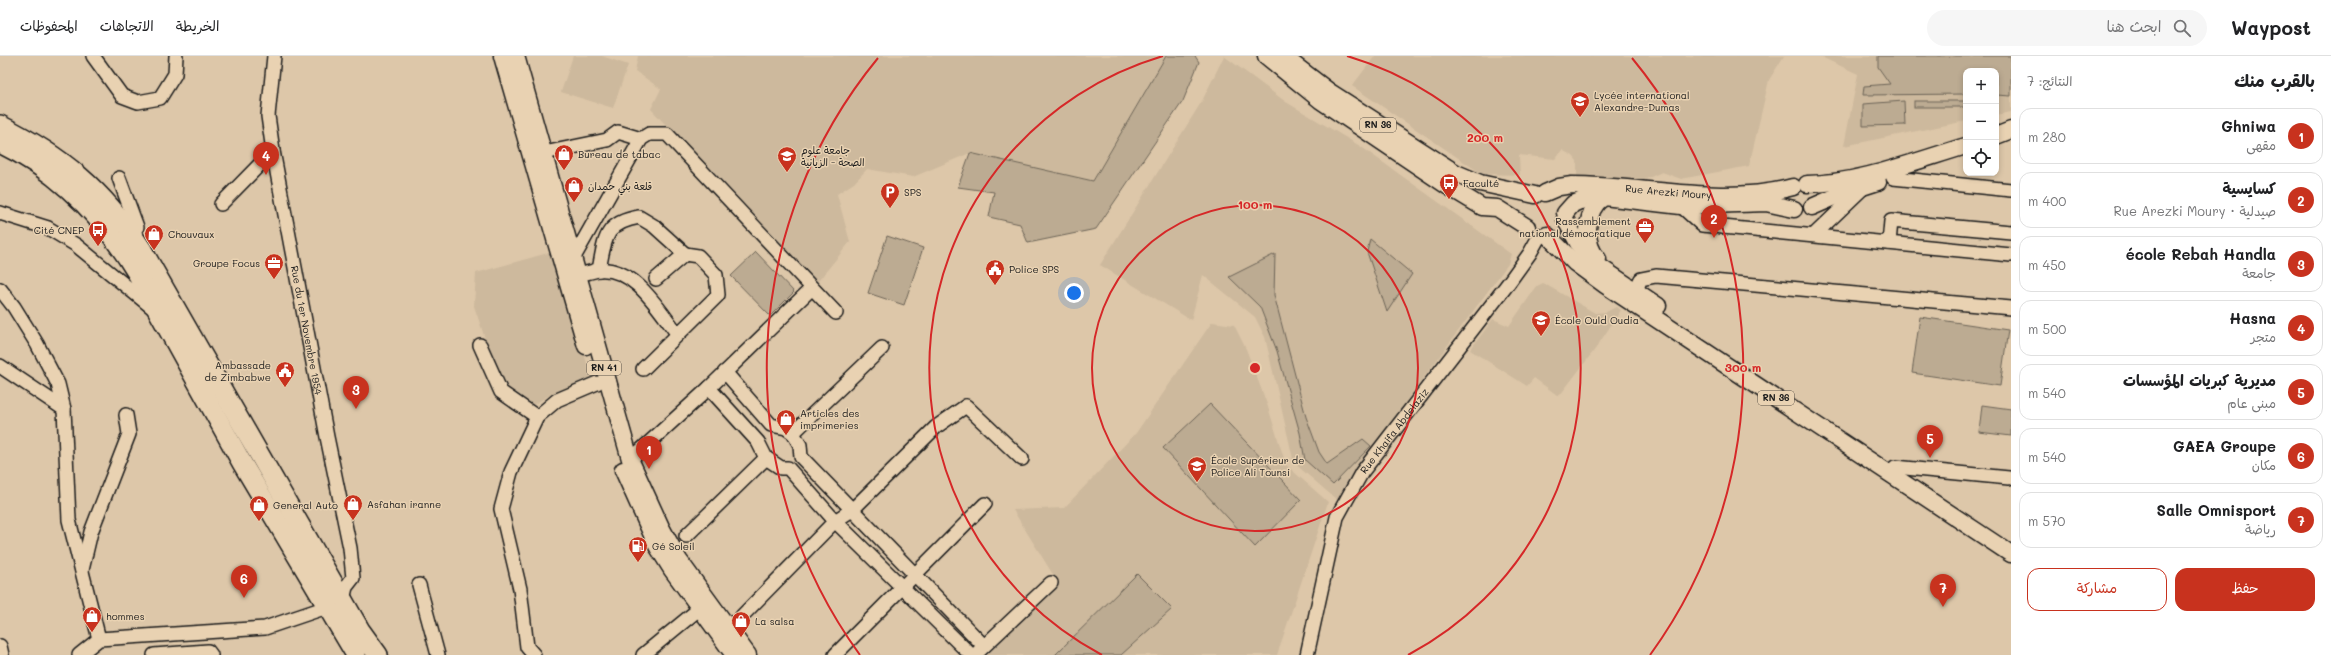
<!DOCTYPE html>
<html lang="ar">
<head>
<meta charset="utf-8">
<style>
  :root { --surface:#fff; --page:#f6f6f6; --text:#202124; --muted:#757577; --line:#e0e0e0; --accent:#c8321e }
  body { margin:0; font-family:Mali,"Playpen Sans Arabic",sans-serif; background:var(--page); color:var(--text); direction:rtl }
  .controls { position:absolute; right:12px; top:12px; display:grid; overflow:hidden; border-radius:8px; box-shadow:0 2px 6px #0003 }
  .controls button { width:36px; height:36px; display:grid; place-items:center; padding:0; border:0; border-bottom:1px solid var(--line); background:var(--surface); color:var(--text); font:20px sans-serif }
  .you { position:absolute; left:1074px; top:237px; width:14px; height:14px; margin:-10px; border:3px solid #fff; border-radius:50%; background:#1a73e8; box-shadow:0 0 0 6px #1a73e833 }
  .badge { display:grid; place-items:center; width:26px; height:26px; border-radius:50%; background:var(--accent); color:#fff; font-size:13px; font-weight:700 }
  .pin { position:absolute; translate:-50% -33px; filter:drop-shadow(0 1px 2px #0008) }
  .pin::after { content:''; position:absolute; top:21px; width:14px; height:12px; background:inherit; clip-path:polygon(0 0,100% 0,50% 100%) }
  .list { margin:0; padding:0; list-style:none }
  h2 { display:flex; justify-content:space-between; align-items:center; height:52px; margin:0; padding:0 16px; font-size:17px }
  h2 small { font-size:13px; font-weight:400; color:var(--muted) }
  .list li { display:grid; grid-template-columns:26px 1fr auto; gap:12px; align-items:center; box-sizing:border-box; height:56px; margin:0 8px 8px; padding:0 8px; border:1px solid var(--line); border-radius:12px }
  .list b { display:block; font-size:15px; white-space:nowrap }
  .list p { margin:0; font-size:13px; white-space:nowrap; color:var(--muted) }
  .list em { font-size:13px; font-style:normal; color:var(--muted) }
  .actions { display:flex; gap:8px; padding:12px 16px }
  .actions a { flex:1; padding:9px 0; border:1px solid var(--accent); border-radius:12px; text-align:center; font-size:14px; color:var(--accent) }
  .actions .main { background:var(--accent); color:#fff }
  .icon { flex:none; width:22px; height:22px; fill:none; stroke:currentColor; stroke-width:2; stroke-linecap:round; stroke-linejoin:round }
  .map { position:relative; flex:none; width:2011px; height:599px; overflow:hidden; direction:ltr }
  header { display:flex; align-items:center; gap:24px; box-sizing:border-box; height:56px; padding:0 20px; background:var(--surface); border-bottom:1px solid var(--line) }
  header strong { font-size:19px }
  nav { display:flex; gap:22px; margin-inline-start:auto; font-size:14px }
  .search { width:280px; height:36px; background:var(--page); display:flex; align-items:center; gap:10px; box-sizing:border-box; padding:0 14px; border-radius:22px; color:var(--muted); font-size:15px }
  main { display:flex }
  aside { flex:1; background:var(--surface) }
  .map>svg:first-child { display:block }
</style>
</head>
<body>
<header>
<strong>Waypost</strong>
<div class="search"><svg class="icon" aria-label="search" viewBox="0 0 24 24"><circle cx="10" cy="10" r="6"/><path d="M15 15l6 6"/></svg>ابحث هنا</div>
<nav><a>الخريطة</a><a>الاتجاهات</a><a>المحفوظات</a></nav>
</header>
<main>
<aside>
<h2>بالقرب منك<small>النتائج: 7</small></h2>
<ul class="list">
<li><span class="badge">1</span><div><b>Ghniwa</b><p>مقهى</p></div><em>280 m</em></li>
<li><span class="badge">2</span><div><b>كسايسية</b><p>صيدلية · Rue Arezki Moury</p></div><em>400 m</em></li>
<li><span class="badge">3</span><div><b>école Rebah Handla</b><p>جامعة</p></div><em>450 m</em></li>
<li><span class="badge">4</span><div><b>Hasna</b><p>متجر</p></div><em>500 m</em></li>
<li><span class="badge">5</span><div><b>مديرية كبريات المؤسسات</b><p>مبنى عام</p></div><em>540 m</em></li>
<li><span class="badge">6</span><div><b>GAEA Groupe</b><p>مكان</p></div><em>540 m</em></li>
<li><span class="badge">7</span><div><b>Salle Omnisport</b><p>رياضة</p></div><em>570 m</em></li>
</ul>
<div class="actions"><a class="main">حفظ</a><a>مشاركة</a></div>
</aside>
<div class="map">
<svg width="2011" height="599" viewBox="0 0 2011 599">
  <rect width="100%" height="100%" fill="#ddc7a9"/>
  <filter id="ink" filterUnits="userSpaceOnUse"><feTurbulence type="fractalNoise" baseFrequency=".025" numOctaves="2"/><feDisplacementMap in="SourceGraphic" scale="8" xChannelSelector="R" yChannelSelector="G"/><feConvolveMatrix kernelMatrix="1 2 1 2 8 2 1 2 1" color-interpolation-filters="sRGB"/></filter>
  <g filter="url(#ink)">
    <g fill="#cdb99d">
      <path d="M573 0H602L628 9 613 52 561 36Z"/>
      <path d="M638 0H1166L1093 125 970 97 913 121 867 113 854 127 837 138 850 186 815 229 651 53 661 33 635 15Z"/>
      <path d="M1224 0 1286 46 1360 90 1511 198 1508 208 1350 421 1337 444 1294 407 1265 281 1255 261 1203 219 1191 264 1100 209 1202 45Z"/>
      <path d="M1375 0H1784L1769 24 1749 110 1681 123 1662 116 1644 124 1577 121V105L1573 100 1562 94 1555 103 1519 99 1520 119 1482 118 1352 30Z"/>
      <path d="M1819 0H2011V56L1996 59V15H1966V65L1844 90 1858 18Z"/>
      <path d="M555 195 591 322 555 336 531 350 506 334 491 300 474 250 476 217Z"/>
      <path d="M1543 227 1595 257 1606 256 1616 251 1621 254 1596 292 1560 339H1557L1534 322 1527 330 1470 294 1493 263 1509 270 1537 230Z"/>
      <path d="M1212 266 1234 269 1246 293 1267 348 1286 409 1328 446 1277 599H982L1057 525 1013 454 1064 452 1136 377Z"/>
    </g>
    <g fill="#bcab92" stroke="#6c6457">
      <path d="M1166 0H1195L1199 6 1183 45 1096 173 1028 187 1020 168 989 161 994 136 958 131 970 97 1093 125Z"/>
      <path d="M1878 0H2011V40L1996 39V15H1966V38L1863 39 1864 30 1890 28 1878 11Z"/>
      <path d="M1904 45 1905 69 1863 70V48Z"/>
      <rect x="1914" y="45" width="52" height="6"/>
      <path d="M887 180 923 192 904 249 868 237Z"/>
      <path d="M1370 183 1412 218 1387 256 1367 196Z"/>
      <path d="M756 196 794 236 770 260 731 220Z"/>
      <path d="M1275 198 1274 239 1306 361 1319 396 1327 408 1363 383 1371 390 1333 429 1305 404 1300 377 1277 295 1260 251 1229 221Z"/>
      <path d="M1920 261 2008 274 2000 330 1912 317Z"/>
      <path d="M1210 348 1301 444 1255 491 1163 392Z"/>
      <path d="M1982 349 2011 353V380L1979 376Z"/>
      <path d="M1137 518 1172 553 1121 599H1055Z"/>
    </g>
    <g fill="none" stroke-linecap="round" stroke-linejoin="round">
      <g stroke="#1c1c1c" stroke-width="16">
        <g id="minor">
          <path d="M93 0 122 40 138 46 160 42 175 18 176 0"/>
          <path id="s1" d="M274 0 268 60 273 95 327 381 350 492 353 522 346 531 343 544"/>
          <path d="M544 97 607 84 618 76 641 83"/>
          <path d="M119 122 137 171"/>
          <path d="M1893 122 2011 134"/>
          <path d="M221 148 273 95"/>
          <path d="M1681 150 1702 169 2011 199"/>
          <path d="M0 157 48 172 76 189 154 253"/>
          <path d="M1814 179 1863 132"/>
          <path d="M1889 187 1891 165 2011 176"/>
          <path d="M573 203 641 83 649 78H667L836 257"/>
          <path d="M599 214C605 183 604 167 639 161L654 170 685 198"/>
          <path d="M578 219C584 218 592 215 599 214 635 211 658 253 677 277"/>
          <path d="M0 233 14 251 37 288 58 328 64 353 69 464 99 583"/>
          <path d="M1639 238 1638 229 1641 223 1656 220 2011 252"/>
          <path d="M480 289 501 336 537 361"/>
          <path d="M0 310 64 353"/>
          <path d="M643 313 718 239 716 219 698 200 685 198 656 223"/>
          <path d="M725 316 771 369 786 372 793 377 800 389 801 401 984 590"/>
          <path d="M709 332 758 386 766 402 781 412H788L835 465 971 599"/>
          <path d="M793 377 882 292"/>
          <path d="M630 404 709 332 812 232"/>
          <path d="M1895 411 2009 422"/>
          <path d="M686 480 766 402"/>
          <path d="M82 514 91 476 129 378 126 359"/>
          <path d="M419 529 438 599"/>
          <path d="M742 560 835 465 852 454 936 371 966 350 1022 403"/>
          <path d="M0 590 2 599"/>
          <path d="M978 596 1051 527"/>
          <path d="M79 599 99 583 265 572 327 551"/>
          <path d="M154 599 208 595 211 599"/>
          <path d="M534 599 527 591 520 533 501 453 511 416 537 361 557 344 597 327"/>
          <path d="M643 599 699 553"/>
          <path d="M835 599 985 448"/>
          <path id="s2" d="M1307 599 1337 461 1362 416 1507 229 1530 197 1540 179"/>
        </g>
      </g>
      <g stroke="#1c1c1c" stroke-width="19">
        <g id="major">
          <path d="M502 0 586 290"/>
          <path d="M516 0 630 403 661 471 679 504 748 599"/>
          <path d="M1266 0 1320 44 1449 131 1482 151 1497 152 1527 171"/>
          <path d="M1283 0 1330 36 1456 117 1480 127 1535 139"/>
          <path d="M1996 80 2011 74"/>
          <path d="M1807 128C1857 128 1918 104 1966 90"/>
          <path id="s3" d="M1545 137 1559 131 1572 129C1644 129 1722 150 1793 131"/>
          <path d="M1812 151 1844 137 1878 126"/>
          <path d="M1565 157 1573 148 1580 145 1604 141 1681 150 1766 147 1794 153"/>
          <path d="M1565 163 1579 189 1591 205 1658 250"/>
          <path d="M1547 179 1575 207 1605 229 2011 498"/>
          <path d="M1598 203C1583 187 1585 153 1604 141"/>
          <path d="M623 414 657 490 672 514 734 599"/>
        </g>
      </g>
      <g stroke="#1c1c1c" stroke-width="22">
        <g id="highway">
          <path d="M0 69C62 100 103 134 141 192L360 574 378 599"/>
          <path d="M0 87C60 116 103 160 137 217L242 407 356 599"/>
        </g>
      </g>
      <use href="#minor" stroke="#e9d2b2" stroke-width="13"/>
      <use href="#major" stroke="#e9d2b2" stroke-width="16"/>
      <use href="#highway" stroke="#e9d2b2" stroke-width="19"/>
    </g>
  </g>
  <g fill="none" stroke="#d62828" stroke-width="2">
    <circle cx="1255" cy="312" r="163"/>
    <path d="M1102 599A325 325 0 0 1 1163 0M1347 0A325 325 0 0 1 1408 599"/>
    <path d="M860 599A488 488 0 0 1 878 2M1632 2A488 488 0 0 1 1650 599"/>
  </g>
  <defs>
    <g id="school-pin" transform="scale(1)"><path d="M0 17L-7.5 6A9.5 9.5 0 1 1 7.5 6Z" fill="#c8321e" stroke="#e9d2b2"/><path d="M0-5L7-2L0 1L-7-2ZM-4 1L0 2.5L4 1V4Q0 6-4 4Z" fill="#fff"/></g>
    <g id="shop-pin" transform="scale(1)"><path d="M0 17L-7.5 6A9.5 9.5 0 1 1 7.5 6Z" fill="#c8321e" stroke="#e9d2b2"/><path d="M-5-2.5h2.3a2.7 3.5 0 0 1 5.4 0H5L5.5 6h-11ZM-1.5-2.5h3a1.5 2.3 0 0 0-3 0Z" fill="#fff"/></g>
    <g id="university-pin" transform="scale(1)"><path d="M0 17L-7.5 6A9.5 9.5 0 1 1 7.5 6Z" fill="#c8321e" stroke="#e9d2b2"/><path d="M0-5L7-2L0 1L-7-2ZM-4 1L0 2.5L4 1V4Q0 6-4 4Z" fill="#fff"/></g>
    <g id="bus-pin" transform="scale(1)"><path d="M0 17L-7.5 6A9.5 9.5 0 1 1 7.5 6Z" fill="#c8321e" stroke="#e9d2b2"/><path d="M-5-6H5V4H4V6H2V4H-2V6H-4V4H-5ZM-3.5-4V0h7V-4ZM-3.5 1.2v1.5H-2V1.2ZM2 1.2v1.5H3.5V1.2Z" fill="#fff"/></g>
    <g id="parking-pin" transform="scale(1)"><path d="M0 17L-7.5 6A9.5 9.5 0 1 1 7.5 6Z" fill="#c8321e" stroke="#e9d2b2"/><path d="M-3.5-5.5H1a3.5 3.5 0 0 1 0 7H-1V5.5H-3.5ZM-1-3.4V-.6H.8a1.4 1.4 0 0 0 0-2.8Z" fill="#fff"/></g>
    <g id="office-pin" transform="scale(1)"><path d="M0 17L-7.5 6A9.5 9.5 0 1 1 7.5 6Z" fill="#c8321e" stroke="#e9d2b2"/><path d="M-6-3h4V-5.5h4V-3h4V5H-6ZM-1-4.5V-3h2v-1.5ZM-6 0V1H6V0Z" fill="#fff"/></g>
    <g id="civic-pin" transform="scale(1)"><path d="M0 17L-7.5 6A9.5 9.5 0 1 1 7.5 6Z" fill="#c8321e" stroke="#e9d2b2"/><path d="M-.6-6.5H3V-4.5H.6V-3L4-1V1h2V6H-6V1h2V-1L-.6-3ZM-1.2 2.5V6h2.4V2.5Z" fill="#fff"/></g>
    <g id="fuel-pin" transform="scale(1)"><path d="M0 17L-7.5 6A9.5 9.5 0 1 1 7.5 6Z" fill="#c8321e" stroke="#e9d2b2"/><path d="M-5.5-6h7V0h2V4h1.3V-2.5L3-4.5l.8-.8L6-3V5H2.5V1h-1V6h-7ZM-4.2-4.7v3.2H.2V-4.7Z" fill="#fff"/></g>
  </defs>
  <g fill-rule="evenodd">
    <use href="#school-pin" x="1580" y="45"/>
    <use href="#shop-pin" x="564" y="98"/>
    <use href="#university-pin" x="787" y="100"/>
    <use href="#bus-pin" x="1449" y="127"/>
    <use href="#shop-pin" x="574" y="130"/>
    <use href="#parking-pin" x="890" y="136"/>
    <use href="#office-pin" x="1645" y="171"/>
    <use href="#bus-pin" x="98" y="174"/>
    <use href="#shop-pin" x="154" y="178"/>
    <use href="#office-pin" x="274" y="207"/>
    <use href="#civic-pin" x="995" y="213"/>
    <use href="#school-pin" x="1541" y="264"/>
    <use href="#civic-pin" x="285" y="315"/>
    <use href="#shop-pin" x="786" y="363"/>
    <use href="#university-pin" x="1197" y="410"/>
    <use href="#shop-pin" x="353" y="448"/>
    <use href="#shop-pin" x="259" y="449"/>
    <use href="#fuel-pin" x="638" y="490"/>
    <use href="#shop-pin" x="92" y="560"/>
    <use href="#shop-pin" x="741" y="565"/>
  </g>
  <g text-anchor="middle" stroke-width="3" stroke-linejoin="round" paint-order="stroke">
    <g fill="#e9d2b2" stroke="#5a5349" stroke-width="1">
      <rect x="1360" y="62" width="36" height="14" rx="3"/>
      <rect x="587" y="305" width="34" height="14" rx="3"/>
      <rect x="1758" y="335" width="36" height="14" rx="3"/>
    </g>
    <g font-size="9" font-weight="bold" fill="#1c1c1c">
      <text x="1378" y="72">RN 36</text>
      <text x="604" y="315">RN 41</text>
      <text x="1776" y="345">RN 36</text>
    </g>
    <g font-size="10" fill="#1c1c1c" stroke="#e9d2b2" text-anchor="start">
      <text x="1594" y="43">Lycée international<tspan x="1594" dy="12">Alexandre-Dumas</tspan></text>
      <text x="801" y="98">جامعة علوم<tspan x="801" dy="12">الصحة - الزيانية</tspan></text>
      <text x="578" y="102">Bureau de tabac</text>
      <text x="1463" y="131">Faculté</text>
      <text x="588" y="134">قلعة بني حمدان</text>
      <text x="904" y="140">SPS</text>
      <text x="1631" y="169" text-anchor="end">Rassemblement<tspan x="1631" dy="12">national démocratique</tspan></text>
      <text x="84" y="178" text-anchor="end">Cité CNEP</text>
      <text x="168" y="182">Chouvaux</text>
      <text x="260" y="211" text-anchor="end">Groupe Focus</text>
      <text x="1009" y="217">Police SPS</text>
      <text x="1555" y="268">École Ould Oudia</text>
      <text x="271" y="313" text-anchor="end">Ambassade<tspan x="271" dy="12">de Zimbabwe</tspan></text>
      <text x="800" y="361">Articles des<tspan x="800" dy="12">imprimeries</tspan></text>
      <text x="1211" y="408">École Supérieur de<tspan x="1211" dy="12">Police Ali Tounsi</tspan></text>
      <text x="367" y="452">Asfahan iranne</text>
      <text x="273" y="453">General Auto</text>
      <text x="652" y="494">Gé Soleil</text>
      <text x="106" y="564">hommes</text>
      <text x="755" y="569">La salsa</text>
    </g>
    <g font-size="10" fill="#1c1c1c" stroke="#e9d2b2">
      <text dy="4" stroke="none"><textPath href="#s3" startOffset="125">Rue Arezki Moury</textPath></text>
      <text dy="4" stroke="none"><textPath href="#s1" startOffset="278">Rue du 1er Novembre 1954</textPath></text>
      <text dy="4" stroke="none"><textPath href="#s2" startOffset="245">Rue Khaifa Abdelaziz</textPath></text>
    </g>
  </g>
  <circle cx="1255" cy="312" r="6" fill="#d62828" stroke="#e9d2b2" stroke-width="2"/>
  <g font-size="12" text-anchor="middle" font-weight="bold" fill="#d62828" stroke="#e9d2b2" stroke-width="3" stroke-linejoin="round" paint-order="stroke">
    <text x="1485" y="86">200 m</text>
    <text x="1255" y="153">100 m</text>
    <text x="1743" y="316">300 m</text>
  </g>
</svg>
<div class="controls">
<button>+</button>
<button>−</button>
<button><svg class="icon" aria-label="locate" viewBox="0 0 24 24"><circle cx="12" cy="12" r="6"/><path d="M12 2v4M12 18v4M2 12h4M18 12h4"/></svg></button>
</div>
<div class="you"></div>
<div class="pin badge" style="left:649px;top:413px">1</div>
<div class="pin badge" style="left:1714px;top:182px">2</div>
<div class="pin badge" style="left:356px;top:353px">3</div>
<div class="pin badge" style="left:266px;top:119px">4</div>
<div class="pin badge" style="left:1930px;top:402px">5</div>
<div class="pin badge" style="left:244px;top:542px">6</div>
<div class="pin badge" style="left:1943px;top:551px">7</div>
</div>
</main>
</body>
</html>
